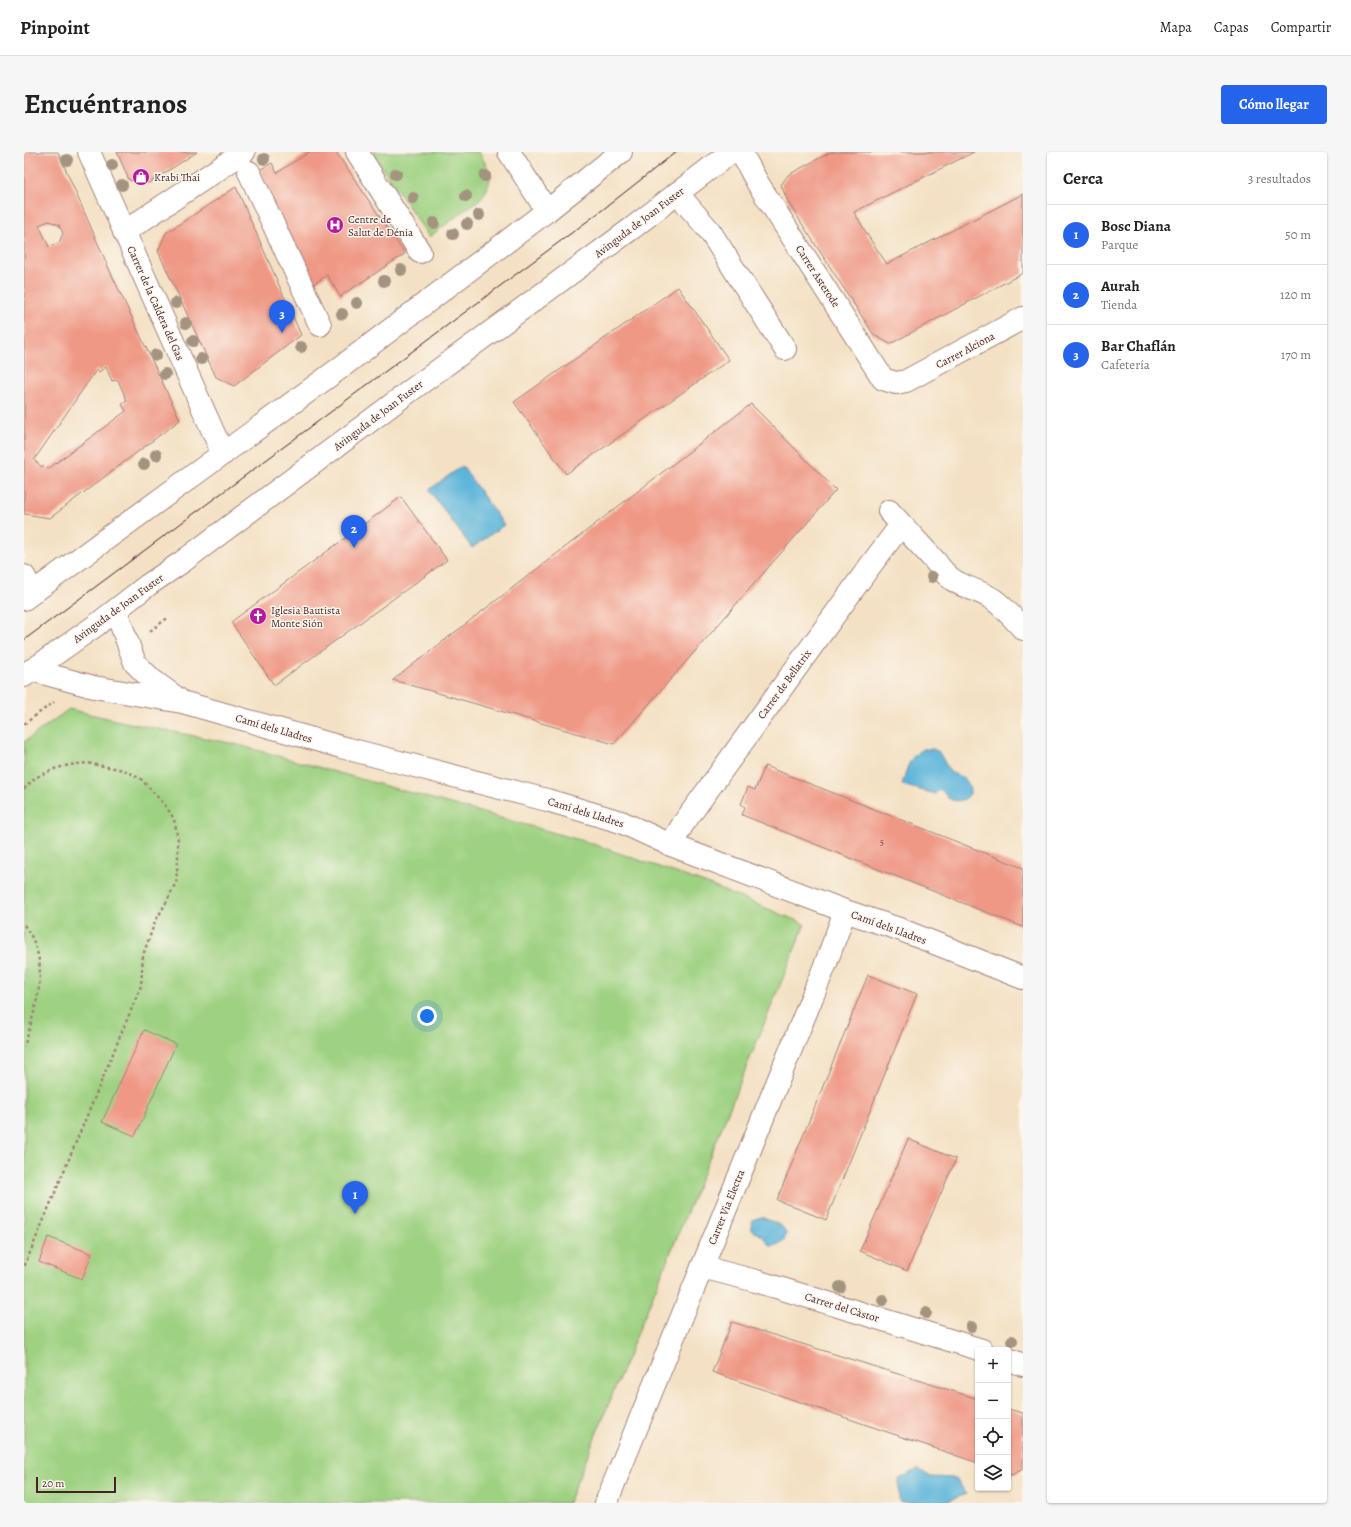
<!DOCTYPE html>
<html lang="es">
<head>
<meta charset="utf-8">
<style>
  :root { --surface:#fff; --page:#f6f6f6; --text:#222; --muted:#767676; --line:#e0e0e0; --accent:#2563eb }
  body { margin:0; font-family:Alegreya,serif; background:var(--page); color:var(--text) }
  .controls { position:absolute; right:12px; bottom:12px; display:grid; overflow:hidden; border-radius:4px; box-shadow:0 1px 3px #0004 }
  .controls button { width:36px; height:36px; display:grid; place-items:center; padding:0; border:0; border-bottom:1px solid var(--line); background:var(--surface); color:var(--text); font:20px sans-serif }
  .scale { position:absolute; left:12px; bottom:10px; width:80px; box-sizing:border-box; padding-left:4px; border:2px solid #4a1f2b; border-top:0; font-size:11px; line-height:14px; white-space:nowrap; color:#4a1f2b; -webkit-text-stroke:3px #fbf7ec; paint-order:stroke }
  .you { position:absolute; left:403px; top:864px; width:14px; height:14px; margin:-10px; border:3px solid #fff; border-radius:50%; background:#1a73e8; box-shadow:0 0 0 6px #1a73e833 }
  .badge { display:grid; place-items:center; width:26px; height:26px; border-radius:50%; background:var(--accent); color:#fff; font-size:13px; font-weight:700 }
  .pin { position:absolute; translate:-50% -33px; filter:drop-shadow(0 1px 2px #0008) }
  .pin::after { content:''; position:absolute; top:21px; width:14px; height:12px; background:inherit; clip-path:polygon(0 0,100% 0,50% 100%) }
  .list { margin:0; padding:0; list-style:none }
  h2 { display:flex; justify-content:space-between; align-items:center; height:52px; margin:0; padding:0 16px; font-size:17px }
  h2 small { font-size:13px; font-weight:400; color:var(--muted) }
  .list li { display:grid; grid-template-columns:26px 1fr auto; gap:12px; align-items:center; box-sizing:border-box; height:60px; padding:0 16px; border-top:1px solid var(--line) }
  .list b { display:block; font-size:15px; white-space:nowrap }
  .list p { margin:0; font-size:13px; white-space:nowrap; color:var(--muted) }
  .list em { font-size:13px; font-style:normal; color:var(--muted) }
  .icon { flex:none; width:22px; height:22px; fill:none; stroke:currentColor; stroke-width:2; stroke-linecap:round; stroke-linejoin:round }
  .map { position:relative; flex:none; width:999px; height:1351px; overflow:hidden; border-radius:4px }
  header { display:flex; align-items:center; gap:24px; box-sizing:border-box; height:56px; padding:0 20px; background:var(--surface); border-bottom:1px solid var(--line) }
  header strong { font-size:19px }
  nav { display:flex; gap:22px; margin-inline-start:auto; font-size:14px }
  .intro { display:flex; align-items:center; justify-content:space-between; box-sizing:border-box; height:96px; padding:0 24px }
  h1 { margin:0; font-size:28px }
  .button { padding:10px 18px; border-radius:4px; background:var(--accent); color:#fff; font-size:14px; font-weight:700 }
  main { display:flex; gap:24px; padding:0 24px }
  aside { flex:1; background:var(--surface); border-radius:4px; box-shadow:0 1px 3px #0004 }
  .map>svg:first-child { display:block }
</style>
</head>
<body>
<header>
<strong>Pinpoint</strong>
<nav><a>Mapa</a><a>Capas</a><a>Compartir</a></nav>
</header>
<div class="intro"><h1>Encuéntranos</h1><a class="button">Cómo llegar</a></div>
<main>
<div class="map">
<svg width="999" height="1351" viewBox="0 0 999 1351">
  <rect width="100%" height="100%" fill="#fbf7ec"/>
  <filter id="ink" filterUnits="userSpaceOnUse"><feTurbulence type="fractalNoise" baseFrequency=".025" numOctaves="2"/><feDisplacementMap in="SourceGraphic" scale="8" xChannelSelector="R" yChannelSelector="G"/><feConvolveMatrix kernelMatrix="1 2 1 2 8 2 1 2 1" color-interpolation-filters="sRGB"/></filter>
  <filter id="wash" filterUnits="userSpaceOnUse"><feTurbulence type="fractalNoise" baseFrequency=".012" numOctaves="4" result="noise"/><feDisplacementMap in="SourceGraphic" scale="16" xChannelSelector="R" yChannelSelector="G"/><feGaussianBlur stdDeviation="0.9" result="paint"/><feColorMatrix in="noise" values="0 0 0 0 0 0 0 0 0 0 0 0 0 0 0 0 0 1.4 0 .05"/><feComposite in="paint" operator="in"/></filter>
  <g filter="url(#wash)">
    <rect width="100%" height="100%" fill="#f4e1c5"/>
    <g fill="#9ed181" stroke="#747856">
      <path d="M348 0H455L466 20V27L463 37 457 46 405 85Z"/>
      <path d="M45 557 100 570 211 592 563 690 678 730 781 772 544 1351H0V590Z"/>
    </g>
    <g fill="#5db5da" stroke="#546a82">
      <path d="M438 314 480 373 448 396 405 338Z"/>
      <path d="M899 597H909L915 600 926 620C938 626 945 625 946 641 943 649 931 651 924 646 921 644 920 640 918 638H915L911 642 878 633C882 619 885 604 899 597Z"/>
      <path d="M737 1065C743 1068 752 1070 757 1074 769 1083 757 1094 746 1094 743 1091 742 1089 740 1086 734 1079 723 1081 729 1068Z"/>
      <path d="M894 1317 907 1325 932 1326 942 1342 919 1351 875 1350V1327Z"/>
    </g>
    <g id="blocks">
      <g fill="#ef9885" fill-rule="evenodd">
        <path d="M0 0H34L86 119 156 268 26 366 0 362ZM25 69 35 73 39 81 35 91 25 95 15 73ZM82 215 88 229 94 228 103 249 98 252 102 259 24 317 20 313 18 315 10 308 73 217 75 220Z"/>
        <path d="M93 0H173L125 31 105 28Z"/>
        <path d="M285 0H312L381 102 318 143 317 146 303 123 287 134 235 18 248 11 253 21Z"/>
        <path d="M807 0H950L830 60 846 87 863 112 999 42V121L866 192 850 183 764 50 757 33 764 23Z"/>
        <path d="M212 35 277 183 210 234 192 225 134 99 142 81Z"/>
        <path d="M654 135 705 208 542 322 490 250Z"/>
        <path d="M727 252 812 338 590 592 369 528Z"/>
        <path d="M377 345 423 408 250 533 207 470Z"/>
        <path d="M741 614 999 716V775L718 663 721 655 717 652 724 635 731 638Z"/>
        <path d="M844 823 893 842 802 1068 753 1048Z"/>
        <path d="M120 878 152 892 111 984 78 970Z"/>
        <path d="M884 987 932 1007 883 1119 836 1099Z"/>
        <path d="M24 1085 68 1102 58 1127 15 1110Z"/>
        <path d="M708 1170 954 1247V1311L688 1220Z"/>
        <path d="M984 1257 999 1261V1317L988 1323 984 1322Z"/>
      </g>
    </g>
  </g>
  <g filter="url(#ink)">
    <use href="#blocks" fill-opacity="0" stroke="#9f8078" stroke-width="1"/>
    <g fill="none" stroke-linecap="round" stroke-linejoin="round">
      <g stroke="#9f8078" stroke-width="24">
        <g id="street">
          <path d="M65 0 199 302"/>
          <path d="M333 0 396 100"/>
          <path d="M485 0 523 59"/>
          <path d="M717 0 733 30 859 227 872 231 882 229 999 166"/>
          <path d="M225 20 296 173"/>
          <path d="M653 41 685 78 761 197"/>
          <path d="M100 80 220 0"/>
          <path d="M865 359 912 410C931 438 946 432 970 448 981 456 990 467 999 477"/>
          <path d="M0 424 9 440"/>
          <path d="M92 459 111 511 128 528 154 547"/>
          <path d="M7 518 70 535 158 550 317 595 523 648 597 670 647 693 821 759 875 777 999 826"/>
          <path d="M647 693 659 672 675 650 846 414 877 373"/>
          <path d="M678 1115 732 1129 958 1198"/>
          <path d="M984 1207 999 1213"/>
          <path d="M582 1351 802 811 821 759"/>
        </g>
      </g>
      <g stroke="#9f8078" stroke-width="24">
        <g id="secondary">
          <path d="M0 447 316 216 523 59 597 0"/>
          <path d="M0 524 71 474 124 433 158 410 386 239 607 77 707 0"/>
        </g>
      </g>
      <g stroke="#9f8078" stroke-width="2.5" stroke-dasharray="3 3" stroke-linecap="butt">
        <path d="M126 479 145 465"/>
        <path d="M0 572 30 550"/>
        <path d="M0 637 11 626 30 617 45 613 63 611 100 618 117 627 141 653 150 667 154 688V708L152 730 143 749 131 770 119 803 117 834 0 1115"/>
        <path d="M0 773C23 804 17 836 7 871 5 878 3 887 0 894"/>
      </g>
      <use href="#street" stroke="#fff" stroke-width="22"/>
      <use href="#secondary" stroke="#fff" stroke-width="22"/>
      <path stroke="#4a1f2b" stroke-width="1" d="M0 488 577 59 652 0"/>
    </g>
    <g fill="#a4937f">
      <circle cx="240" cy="7" r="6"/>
      <circle cx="43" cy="8" r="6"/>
      <circle cx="88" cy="13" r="6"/>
      <circle cx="372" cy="22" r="6"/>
      <circle cx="461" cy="24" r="6"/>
      <circle cx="98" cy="33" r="6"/>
      <circle cx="442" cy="44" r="6"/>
      <circle cx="389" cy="46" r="6"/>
      <circle cx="455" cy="63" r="6"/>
      <circle cx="410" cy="71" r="6"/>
      <circle cx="443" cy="72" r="6"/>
      <circle cx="429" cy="82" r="6"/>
      <circle cx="377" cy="118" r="6"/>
      <circle cx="360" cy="129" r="6"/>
      <circle cx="152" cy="151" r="6"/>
      <circle cx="333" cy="151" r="6"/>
      <circle cx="318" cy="162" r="6"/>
      <circle cx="162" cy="171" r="6"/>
      <circle cx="169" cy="189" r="6"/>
      <circle cx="277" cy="195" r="6"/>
      <circle cx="132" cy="203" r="6"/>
      <circle cx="177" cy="207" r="6"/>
      <circle cx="141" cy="222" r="6"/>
      <circle cx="132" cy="303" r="6"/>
      <circle cx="120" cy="312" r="6"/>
      <circle cx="908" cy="425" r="6"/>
      <circle cx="816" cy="1135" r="6"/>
      <circle cx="859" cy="1148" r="6"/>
      <circle cx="902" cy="1161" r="6"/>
      <circle cx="947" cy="1175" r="6"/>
      <circle cx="988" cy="1189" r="6"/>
    </g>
  </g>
  <defs>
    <g id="shop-disc" transform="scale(0.9)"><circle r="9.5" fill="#b5179e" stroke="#fbf7ec"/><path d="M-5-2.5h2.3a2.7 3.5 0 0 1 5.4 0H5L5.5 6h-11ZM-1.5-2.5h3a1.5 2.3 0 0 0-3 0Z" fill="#fff"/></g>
    <g id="hospital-disc" transform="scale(0.9)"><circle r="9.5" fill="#b5179e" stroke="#fbf7ec"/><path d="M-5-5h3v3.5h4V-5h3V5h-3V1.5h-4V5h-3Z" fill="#fff"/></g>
    <g id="church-disc" transform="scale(0.9)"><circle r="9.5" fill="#b5179e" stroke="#fbf7ec"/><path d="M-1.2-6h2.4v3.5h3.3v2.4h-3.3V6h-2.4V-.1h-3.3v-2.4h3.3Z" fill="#fff"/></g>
  </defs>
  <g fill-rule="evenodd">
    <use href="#shop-disc" x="117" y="25"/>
    <use href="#hospital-disc" x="311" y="73"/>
    <use href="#church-disc" x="234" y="464"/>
  </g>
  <g text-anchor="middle" stroke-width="3" stroke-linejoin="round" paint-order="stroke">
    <g font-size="9" fill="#733d42">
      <text x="858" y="693">5</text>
    </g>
    <g font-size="11" fill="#4a1f2b" stroke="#fbf7ec" text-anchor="start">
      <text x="130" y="29">Krabi Thai</text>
      <text x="324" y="71">Centre de<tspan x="324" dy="13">Salut de Dénia</tspan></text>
      <text x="247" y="462">Iglesia Bautista<tspan x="247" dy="13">Monte Sión</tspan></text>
    </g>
    <g font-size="11" fill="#4a1f2b" stroke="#fbf7ec">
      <text transform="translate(615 70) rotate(-37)" y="4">Avinguda de Joan Fuster</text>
      <text transform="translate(794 124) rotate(57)" y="4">Carrer Asterode</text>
      <text transform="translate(132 151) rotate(66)" y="4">Carrer de la Caldera del Gas</text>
      <text transform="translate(941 198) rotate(-28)" y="4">Carrer Alciona</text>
      <text transform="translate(354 263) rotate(-37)" y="4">Avinguda de Joan Fuster</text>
      <text transform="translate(94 456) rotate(-36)" y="4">Avinguda de Joan Fuster</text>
      <text transform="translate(760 532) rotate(-54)" y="4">Carrer de Bellatrix</text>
      <text transform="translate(250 576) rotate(16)" y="4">Camí dels Lladres</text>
      <text transform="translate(562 660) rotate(17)" y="4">Camí dels Lladres</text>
      <text transform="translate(865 775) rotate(20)" y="4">Camí dels Lladres</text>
      <text transform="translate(702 1055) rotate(-68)" y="4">Carrer Via Electra</text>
      <text transform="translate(818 1155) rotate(17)" y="4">Carrer del Càstor</text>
    </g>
  </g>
</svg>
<div class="controls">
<button>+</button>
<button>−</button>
<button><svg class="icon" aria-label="locate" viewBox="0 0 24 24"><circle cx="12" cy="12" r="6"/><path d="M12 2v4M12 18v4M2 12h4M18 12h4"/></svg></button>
<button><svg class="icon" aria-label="layers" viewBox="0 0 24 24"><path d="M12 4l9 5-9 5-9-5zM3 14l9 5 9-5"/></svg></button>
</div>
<div class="scale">20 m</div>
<div class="you"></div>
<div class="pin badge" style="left:331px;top:1062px">1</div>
<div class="pin badge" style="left:330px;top:396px">2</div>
<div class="pin badge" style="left:258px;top:181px">3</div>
</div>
<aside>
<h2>Cerca<small>3 resultados</small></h2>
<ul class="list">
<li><span class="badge">1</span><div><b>Bosc Diana</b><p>Parque</p></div><em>50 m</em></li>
<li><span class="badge">2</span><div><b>Aurah</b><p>Tienda</p></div><em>120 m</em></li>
<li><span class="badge">3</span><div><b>Bar Chaflán</b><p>Cafetería</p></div><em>170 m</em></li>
</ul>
</aside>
</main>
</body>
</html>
